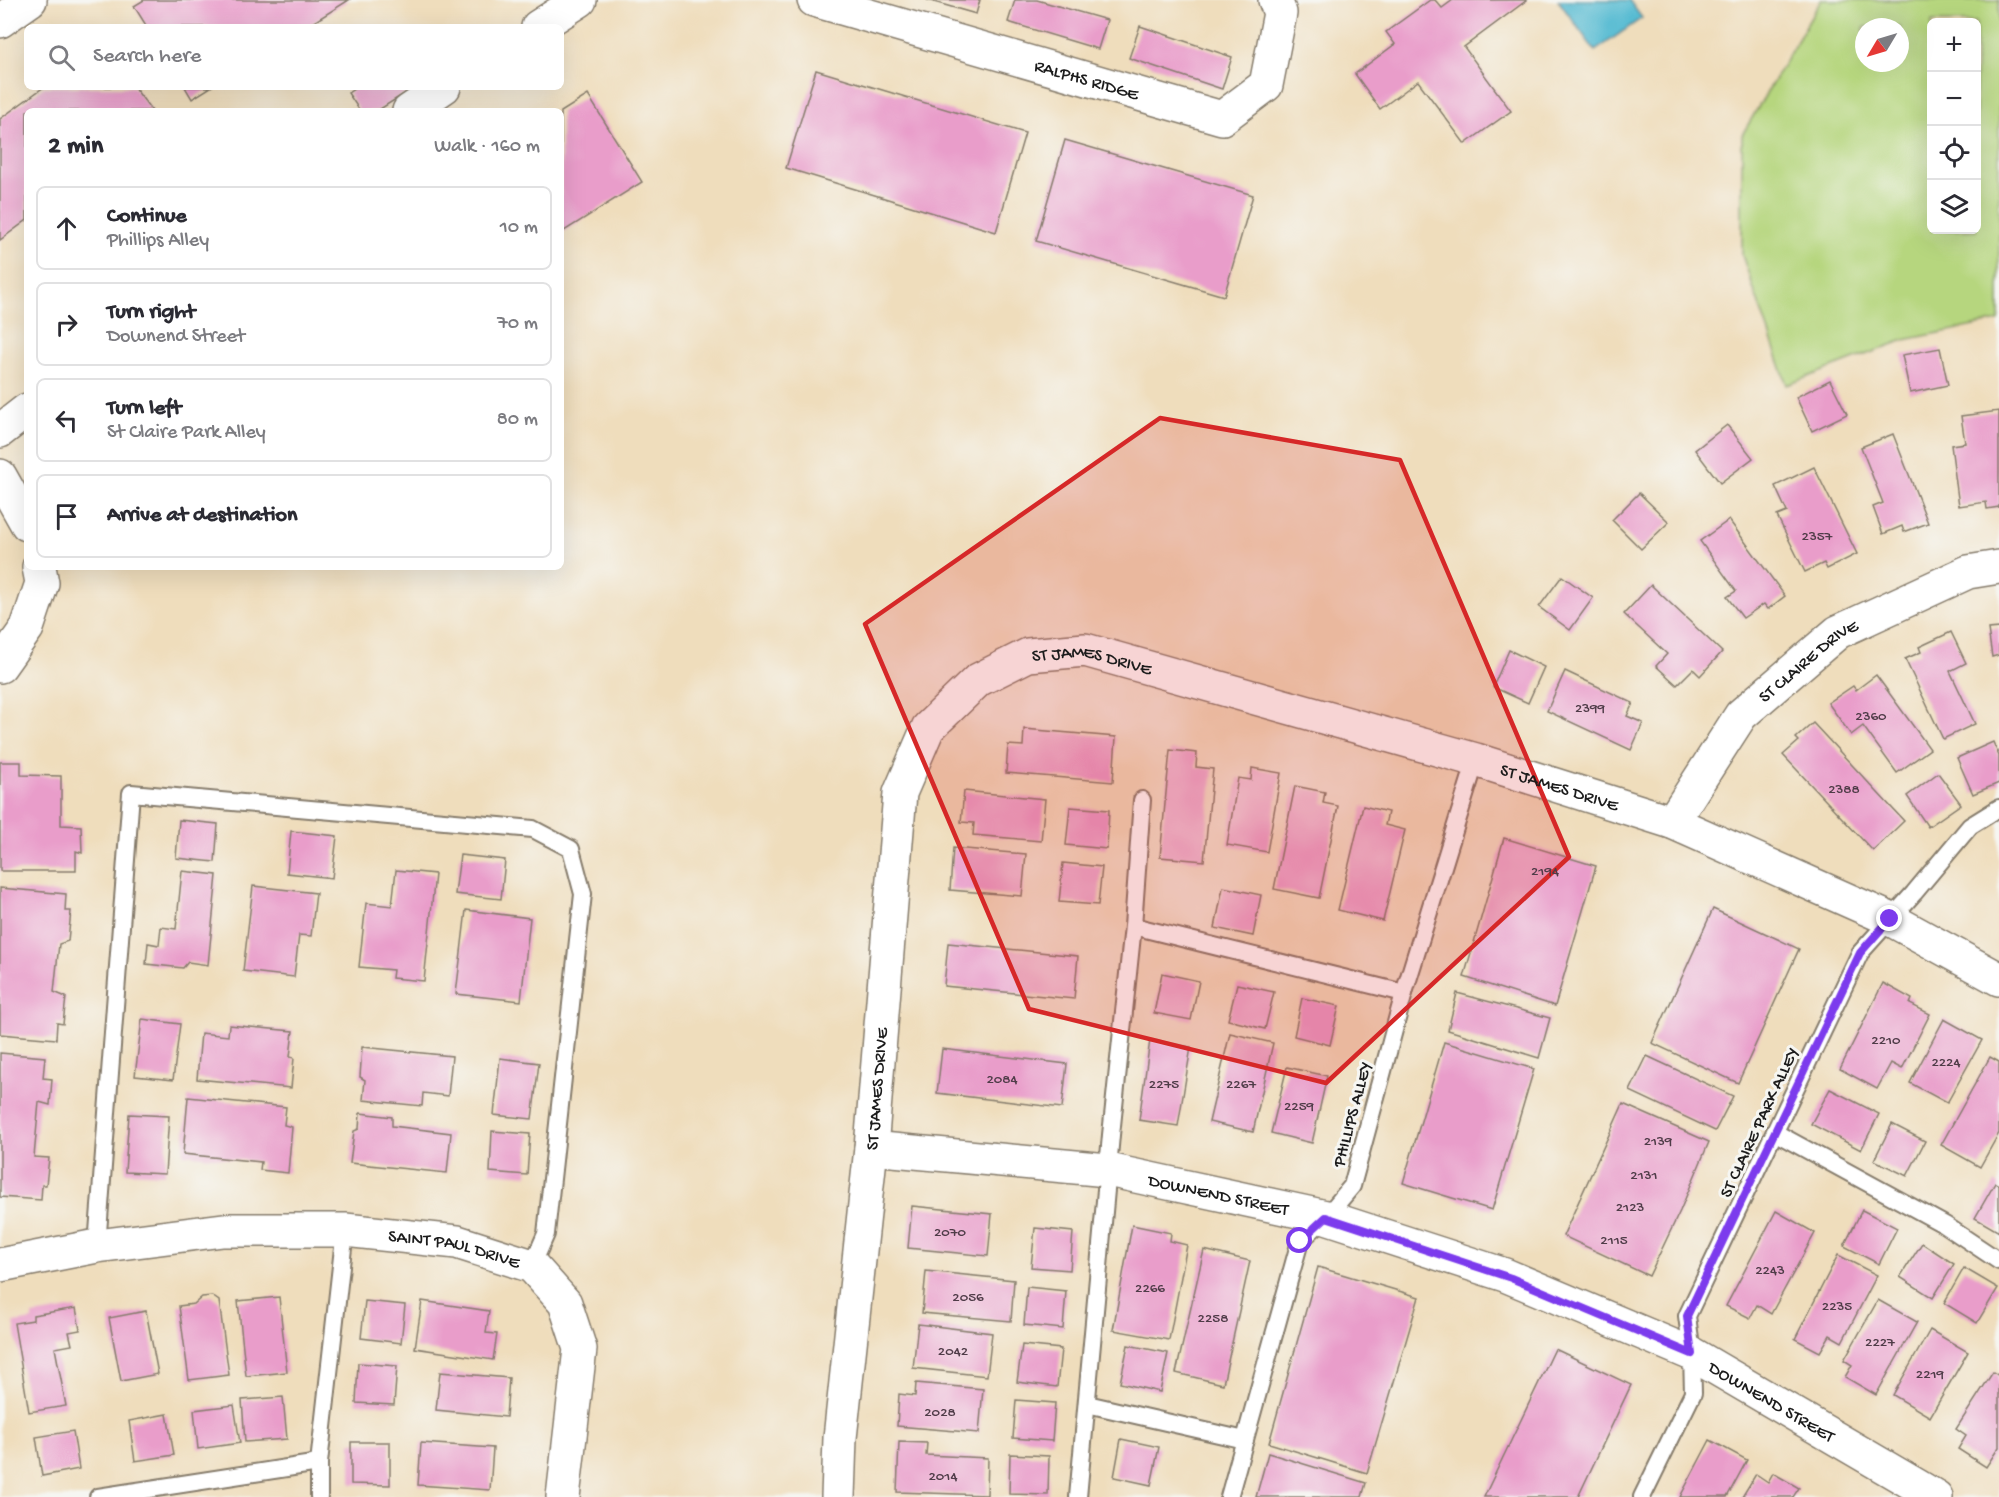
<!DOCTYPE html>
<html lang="en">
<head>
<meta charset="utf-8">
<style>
  :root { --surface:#fff; --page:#f2f2f3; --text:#2b2b33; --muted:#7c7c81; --line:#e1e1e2 }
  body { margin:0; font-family:"Gochi Hand",sans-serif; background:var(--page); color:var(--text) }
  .controls { position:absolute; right:18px; top:18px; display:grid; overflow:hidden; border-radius:9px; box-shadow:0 6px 24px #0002 }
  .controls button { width:54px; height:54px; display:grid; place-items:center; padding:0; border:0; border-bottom:2px solid var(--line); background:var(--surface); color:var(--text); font:30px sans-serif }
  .compass { position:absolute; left:1855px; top:18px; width:54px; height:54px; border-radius:50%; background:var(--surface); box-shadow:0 6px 24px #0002; rotate:232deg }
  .stop { position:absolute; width:18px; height:18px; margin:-14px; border:4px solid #7c3aed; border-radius:50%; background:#fff }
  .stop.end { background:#7c3aed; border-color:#fff; box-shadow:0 2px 6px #0008 }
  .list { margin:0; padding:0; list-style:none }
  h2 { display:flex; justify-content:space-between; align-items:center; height:78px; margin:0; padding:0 24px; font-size:26px }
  h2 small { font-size:20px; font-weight:400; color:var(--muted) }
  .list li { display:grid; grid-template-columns:39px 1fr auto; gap:18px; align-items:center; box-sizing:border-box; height:84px; margin:0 12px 12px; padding:0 12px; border:2px solid var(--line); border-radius:9px }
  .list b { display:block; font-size:22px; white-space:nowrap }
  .list p { margin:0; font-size:20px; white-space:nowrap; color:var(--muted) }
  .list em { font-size:20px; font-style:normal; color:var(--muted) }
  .icon { flex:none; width:33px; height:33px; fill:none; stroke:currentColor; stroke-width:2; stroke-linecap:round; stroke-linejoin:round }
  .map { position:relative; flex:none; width:1999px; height:1497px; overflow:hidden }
  .search { position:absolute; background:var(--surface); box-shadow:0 6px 24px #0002; left:24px; top:24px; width:540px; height:66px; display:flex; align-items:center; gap:15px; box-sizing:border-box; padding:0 21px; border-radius:9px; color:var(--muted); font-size:22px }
  .panel { position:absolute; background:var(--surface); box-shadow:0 6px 24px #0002; left:24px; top:108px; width:540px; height:462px; border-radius:9px }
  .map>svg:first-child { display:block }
</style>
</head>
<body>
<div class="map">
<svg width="1999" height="1497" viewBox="0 0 1999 1497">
  <rect width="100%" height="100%" fill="#f6f6f2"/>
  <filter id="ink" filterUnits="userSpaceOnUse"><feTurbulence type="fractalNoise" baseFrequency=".0167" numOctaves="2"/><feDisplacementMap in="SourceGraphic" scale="12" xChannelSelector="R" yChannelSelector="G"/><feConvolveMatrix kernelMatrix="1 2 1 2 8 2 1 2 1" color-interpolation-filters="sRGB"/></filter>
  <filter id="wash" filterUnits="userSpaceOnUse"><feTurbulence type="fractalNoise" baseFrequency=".008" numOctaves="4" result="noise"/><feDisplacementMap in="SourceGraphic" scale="24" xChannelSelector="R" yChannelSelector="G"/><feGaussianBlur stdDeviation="1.35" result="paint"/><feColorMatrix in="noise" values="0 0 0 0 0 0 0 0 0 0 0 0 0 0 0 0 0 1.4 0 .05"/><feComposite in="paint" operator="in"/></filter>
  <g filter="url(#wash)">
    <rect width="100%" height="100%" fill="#efddbc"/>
    <path fill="#b6d67e" stroke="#69794d" stroke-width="1.5" fill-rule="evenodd" d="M1821 0H1999V321L1904 340 1787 385 1742 255V135ZM1932 22H1976V230H1932ZM1864 27H1900V63H1864Z"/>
    <path fill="#53bad1" stroke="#386b76" stroke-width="1.5" d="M1558 0H1629L1642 18 1595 51Z"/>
    <g id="blocks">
      <g fill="#e99dca">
        <path d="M144 0H349L306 27H147L134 6Z"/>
        <path d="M927 0H980L976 14Z"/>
        <path d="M1015 0H1037L1107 20 1098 49 1008 22Z"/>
        <path d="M1430 0H1435L1442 8 1453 0H1527L1464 47 1511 111 1465 144 1418 81 1380 109 1355 74 1395 44 1386 32Z"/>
        <path d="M1140 26 1232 57 1222 89 1129 58Z"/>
        <path d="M816 70 1025 133 996 232 786 168Z"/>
        <path d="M44 87H134L152 111H27V220L0 240V119Z"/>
        <path d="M185 87H211L192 99Z"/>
        <path d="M357 87H415L377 111H360L348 93Z"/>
        <path d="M588 95 642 182 561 233V112Z"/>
        <path d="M1065 140 1253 195 1224 296 1036 241Z"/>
        <path d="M1940 348 1948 385 1910 393 1902 355Z"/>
        <path d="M1830 380 1847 414 1812 431 1796 397Z"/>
        <path d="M1999 411V507L1987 509 1986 502 1959 506 1951 445 1965 443 1961 416Z"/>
        <path d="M1727 425 1753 458 1720 483 1695 450Z"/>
        <path d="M1893 434 1928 523 1904 532 1902 526 1883 534 1873 507 1883 503 1861 447Z"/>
        <path d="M1814 467 1857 554 1827 569 1824 563 1805 572 1777 516 1787 512 1775 486Z"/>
        <path d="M1639 493 1669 522 1641 549 1612 520Z"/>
        <path d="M1729 520 1785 596 1768 609 1764 604 1743 618 1727 597 1736 591 1700 541Z"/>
        <path d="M1562 576 1593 598 1570 630 1539 607Z"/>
        <path d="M1651 585 1722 652 1700 676 1693 669 1677 685 1656 666 1667 654 1624 614Z"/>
        <path d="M1999 628V655L1992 657 1988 629Z"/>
        <path d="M1951 632 1966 663 1950 671 1975 724 1943 739 1905 659 1921 652 1919 647Z"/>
        <path d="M1509 650 1544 667 1528 703 1493 687Z"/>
        <path d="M1565 671 1633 703 1627 716 1643 723 1631 750 1547 711Z"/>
        <path d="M1876 675 1930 749 1897 773 1863 726 1851 735 1828 703 1853 686 1856 690Z"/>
        <path d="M1813 723 1904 821 1873 851 1783 755 1799 741 1796 738Z"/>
        <path d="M1024 729 1116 737 1113 782 1006 773 1008 745 1023 746Z"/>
        <path d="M1993 742 1999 756V783L1973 794 1957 758Z"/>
        <path d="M1170 750 1197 753 1196 767 1213 769 1204 861 1160 857Z"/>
        <path d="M0 762H21V775L61 776V825L81 826 82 853 76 851V871H0Z"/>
        <path d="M1252 768 1281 773 1267 852 1227 845 1238 778 1251 780Z"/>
        <path d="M1938 773 1961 804 1928 827 1907 796Z"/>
        <path d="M1295 786 1325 792 1323 803 1338 806 1319 898 1274 889Z"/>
        <path d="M964 791 1045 799 1041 841 973 835 974 823 961 822Z"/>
        <path d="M1363 806 1388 812 1385 825 1405 830 1383 921 1338 910Z"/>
        <path d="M1070 807 1109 810 1107 849 1066 845Z"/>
        <path d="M179 820 218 824 215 862 176 858Z"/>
        <path d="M291 831 337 836 332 878 287 873Z"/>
        <path d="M1504 838 1596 866 1555 1006 1464 977Z"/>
        <path d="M953 848 1026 854 1022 896 950 890Z"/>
        <path d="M460 855 505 860 501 899 455 894Z"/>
        <path d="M1063 863 1102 867 1098 905 1059 902Z"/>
        <path d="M396 870 435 874 424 981 392 978 393 970 359 967 366 903 392 906Z"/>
        <path d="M182 871 217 875 208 965 188 962 183 968 146 964 148 943 159 945 161 927 176 929Z"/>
        <path d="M253 886 316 893 311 936 299 935 294 977 243 971Z"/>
        <path d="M1223 887 1261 895 1253 936 1215 928Z"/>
        <path d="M0 888 66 894 65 911H71L68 941 59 944 54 992 66 997 63 1024 57 1023 56 1039 0 1034Z"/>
        <path d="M1713 909 1799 949 1738 1083 1652 1043Z"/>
        <path d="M466 910 530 918 521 1001 456 994Z"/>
        <path d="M948 943 1078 956 1074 999 944 986Z"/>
        <path d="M1162 973 1199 981 1191 1020 1154 1013Z"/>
        <path d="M1883 983 1912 999 1910 1004 1930 1014 1902 1069 1891 1063 1877 1089 1840 1069Z"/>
        <path d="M1237 984 1274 992 1265 1029 1228 1020Z"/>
        <path d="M1457 993 1550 1018 1539 1058 1448 1030Z"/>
        <path d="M1302 998 1339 1006 1330 1045 1294 1036Z"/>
        <path d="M142 1019 180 1024 173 1080 135 1076Z"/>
        <path d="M1944 1019 1982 1040 1947 1103 1910 1083Z"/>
        <path d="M229 1025 293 1031 290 1057 294 1058 291 1088 197 1079 201 1033 228 1036Z"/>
        <path d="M1230 1033 1273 1043 1253 1132 1209 1122Z"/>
        <path d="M1150 1040 1191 1047 1178 1126 1139 1120Z"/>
        <path d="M1444 1042 1534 1069 1492 1210 1403 1183Z"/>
        <path d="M362 1047 452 1056 448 1096 423 1093 422 1106 363 1100 365 1080 360 1077Z"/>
        <path d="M942 1049 1067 1064 1062 1108 937 1093Z"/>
        <path d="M0 1053 45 1057 43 1078 52 1079 50 1105 39 1102 34 1157 49 1158 46 1185H42L41 1200 0 1197Z"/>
        <path d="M1647 1056 1733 1096 1715 1131 1630 1091Z"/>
        <path d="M1990 1057 1999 1062V1133L1980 1167 1941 1145Z"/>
        <path d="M500 1058 539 1063 532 1119 494 1115Z"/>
        <path d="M1287 1067 1327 1076 1312 1143 1271 1133Z"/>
        <path d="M1830 1089 1879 1114 1861 1150 1811 1124Z"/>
        <path d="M188 1097 286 1107 284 1125 292 1127 288 1173 260 1170 261 1162 183 1154Z"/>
        <path d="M1623 1104 1709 1142 1680 1211 1649 1276 1563 1236Z"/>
        <path d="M360 1113 392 1117V1126L451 1133 447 1173 350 1163 354 1131 359 1129Z"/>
        <path d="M129 1114 169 1116 165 1174 125 1172Z"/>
        <path d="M1892 1124 1925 1141 1907 1176 1874 1160Z"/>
        <path d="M492 1131 530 1134 527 1175 490 1172Z"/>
        <path d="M1995 1183 1999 1185V1232L1975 1218Z"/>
        <path d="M912 1206 992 1214 988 1256 908 1248Z"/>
        <path d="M1862 1210 1897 1228 1879 1264 1844 1246Z"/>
        <path d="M1776 1211 1815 1233 1771 1314 1757 1305 1750 1318 1726 1306Z"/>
        <path d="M1132 1225 1171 1233 1170 1241 1187 1245 1169 1340 1113 1330Z"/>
        <path d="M1035 1228 1073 1232 1070 1270 1031 1267Z"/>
        <path d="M1922 1243 1954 1264 1933 1298 1900 1277Z"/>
        <path d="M1204 1250 1250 1261 1223 1384 1176 1373Z"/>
        <path d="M1838 1255 1877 1275 1842 1342 1830 1335 1820 1352 1795 1339Z"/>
        <path d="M1318 1267 1419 1297 1367 1473 1269 1443Z"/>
        <path d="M1964 1268 1998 1288 1977 1323 1944 1303Z"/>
        <path d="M926 1271 1014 1280 1011 1321 922 1313Z"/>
        <path d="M1027 1287 1066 1291 1063 1329 1024 1325Z"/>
        <path d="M212 1296 219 1301 229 1375 189 1380 179 1306 194 1304 202 1297Z"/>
        <path d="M279 1297 287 1372 246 1376 238 1301Z"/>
        <path d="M1878 1300 1917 1322 1876 1395 1845 1377 1852 1365 1844 1360Z"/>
        <path d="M365 1301 405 1305 401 1343 361 1338Z"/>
        <path d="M422 1301 489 1311 486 1333 497 1334 493 1360 415 1348Z"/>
        <path d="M76 1308 80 1330 69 1332 72 1345 55 1348 66 1406 29 1412 14 1323 33 1320V1315Z"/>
        <path d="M146 1311 158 1374 121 1381 109 1318Z"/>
        <path d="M918 1324 992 1333 987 1376 913 1368Z"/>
        <path d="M1930 1330 1968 1352 1930 1417 1893 1395Z"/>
        <path d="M1022 1345 1061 1349 1057 1387 1017 1382Z"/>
        <path d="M1128 1345 1168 1353 1160 1392 1120 1383Z"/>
        <path d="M1555 1349 1631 1385 1578 1497H1484Z"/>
        <path d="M358 1363 397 1366 394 1405 356 1403Z"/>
        <path d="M440 1372 509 1378 506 1417 436 1410Z"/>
        <path d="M1993 1372 1999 1376V1447L1986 1467 1958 1449 1966 1436 1956 1429Z"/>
        <path d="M916 1383 983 1389 979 1433 897 1426 899 1394 915 1396Z"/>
        <path d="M283 1397 287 1439 245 1442 242 1400Z"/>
        <path d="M1016 1400 1055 1403 1052 1441 1013 1438Z"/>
        <path d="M234 1405 240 1443 198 1449 194 1410Z"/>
        <path d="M167 1414 174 1455 135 1461 129 1421Z"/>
        <path d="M73 1431 79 1469 42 1476 36 1437Z"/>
        <path d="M1121 1439 1159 1447 1151 1485 1114 1477Z"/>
        <path d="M1710 1440 1747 1460 1727 1497H1680Z"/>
        <path d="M351 1442H390V1485L351 1484Z"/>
        <path d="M899 1442 927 1443 926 1455 988 1458 987 1495 897 1492Z"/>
        <path d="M421 1443 493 1448 490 1490 418 1485Z"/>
        <path d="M1268 1453 1366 1483 1362 1497H1256Z"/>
        <path d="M1010 1454 1049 1456 1048 1495 1009 1494Z"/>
        <path d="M1773 1473 1799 1488 1793 1497H1742L1756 1474 1768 1482Z"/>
      </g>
    </g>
  </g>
  <g filter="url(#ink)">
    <use href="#blocks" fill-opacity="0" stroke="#867c6c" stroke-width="1.5"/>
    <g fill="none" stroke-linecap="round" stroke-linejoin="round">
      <g stroke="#867c6c" stroke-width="20">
        <g id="lane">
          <path d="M1133 926 1404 993"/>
          <path d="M1776 1133 1945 1225 1999 1261"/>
          <path d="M97 1246 131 793 533 829 571 849 583 894 546 1234 532 1266"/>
          <path d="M1087 1404 1245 1440"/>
          <path d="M98 1497 319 1463"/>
          <path d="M319 1497V1463L345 1230"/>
          <path d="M1078 1497 1111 1135 1133 926 1142 800"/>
          <path d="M1229 1497 1300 1241 1326 1217 1352 1186 1404 993 1476 760"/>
          <path d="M1642 1497 1693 1393 1692 1354 1687 1316 1860 953 1914 893 1970 826 1999 808"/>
        </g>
      </g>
      <g stroke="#867c6c" stroke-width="36">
        <g id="street">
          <path id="s1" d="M814 0 1222 118 1266 85 1280 13 1275 0"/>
          <path d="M0 21 30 0"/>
          <path d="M538 27 580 0"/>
          <path d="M409 111 444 87"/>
          <path d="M0 431 27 410"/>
          <path d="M0 476 27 524"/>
          <path d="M0 666 27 628 42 583 39 567"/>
          <path id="s2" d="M1672 822 1741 715 1838 632 1968 572 1999 567"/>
          <path id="s3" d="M871 1148 1108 1170 1326 1217 1505 1275 1692 1354 1936 1497"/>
          <path id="s4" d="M0 1265 97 1246 223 1230H345L457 1242 532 1266 565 1303 580 1349 563 1497"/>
          <path id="s5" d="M838 1497 840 1438 871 1148 900 793 928 728 978 680 1028 655 1085 650 1476 760 1672 822 1890 919 1999 979"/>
        </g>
      </g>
      <use href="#lane" stroke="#fff" stroke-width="16"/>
      <use href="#street" stroke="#fff" stroke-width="33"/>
    </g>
  </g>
  <g fill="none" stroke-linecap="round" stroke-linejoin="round" filter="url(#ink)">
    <path stroke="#7c3aed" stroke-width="8" d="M1300 1241 1326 1217 1511 1278 1692 1354 1687 1316 1860 953 1890 919"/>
  </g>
  <path fill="#d62828" fill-opacity="0.2" stroke="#d62828" stroke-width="4.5" stroke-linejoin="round" d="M1160 418 1400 460 1569 857 1326 1083 1029 1009 865 624Z"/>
  <g text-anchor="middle" stroke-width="6" stroke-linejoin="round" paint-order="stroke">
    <g font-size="15" fill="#4f3c48">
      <text x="1817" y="540">2357</text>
      <text x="1590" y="712">2399</text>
      <text x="1871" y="720">2360</text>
      <text x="1844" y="793">2388</text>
      <text x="1545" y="875">2194</text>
      <text x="1886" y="1044">2210</text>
      <text x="1946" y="1066">2224</text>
      <text x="1002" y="1083">2084</text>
      <text x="1164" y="1088">2275</text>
      <text x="1241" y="1088">2267</text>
      <text x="1299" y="1110">2259</text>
      <text x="1658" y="1145">2139</text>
      <text x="1644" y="1179">2131</text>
      <text x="1630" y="1211">2123</text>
      <text x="950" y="1236">2070</text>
      <text x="1614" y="1244">2115</text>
      <text x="1770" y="1274">2243</text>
      <text x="1150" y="1292">2266</text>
      <text x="968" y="1301">2056</text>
      <text x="1837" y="1310">2235</text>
      <text x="1213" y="1322">2258</text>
      <text x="1880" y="1346">2227</text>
      <text x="953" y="1355">2042</text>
      <text x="1930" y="1378">2219</text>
      <text x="940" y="1416">2028</text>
      <text x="943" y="1480">2014</text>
    </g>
    <g font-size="18" fill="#1c1c1c" stroke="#f6f6f2">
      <text dy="6" stroke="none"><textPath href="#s1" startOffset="284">RALPHS RIDGE</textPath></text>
      <text dy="6" stroke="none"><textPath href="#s2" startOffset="214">ST CLAIRE DRIVE</textPath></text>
      <text dy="6" stroke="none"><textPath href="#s5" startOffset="968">ST JAMES DRIVE</textPath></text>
      <text dy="6" stroke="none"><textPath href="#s5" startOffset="1454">ST JAMES DRIVE</textPath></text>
      <text dy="6" stroke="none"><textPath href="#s5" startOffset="410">ST JAMES DRIVE</textPath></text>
      <text transform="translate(1351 1114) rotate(-75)" y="6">PHILLIPS ALLEY</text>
      <text transform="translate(1758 1122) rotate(-65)" y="6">ST CLAIRE PARK ALLEY</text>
      <text dy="6" stroke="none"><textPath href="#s3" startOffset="351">DOWNEND STREET</textPath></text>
      <text dy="6" stroke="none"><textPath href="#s4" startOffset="459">SAINT PAUL DRIVE</textPath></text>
      <text dy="6" stroke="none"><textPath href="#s3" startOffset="945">DOWNEND STREET</textPath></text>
    </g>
  </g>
</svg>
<div class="controls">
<button>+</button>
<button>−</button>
<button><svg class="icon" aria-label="locate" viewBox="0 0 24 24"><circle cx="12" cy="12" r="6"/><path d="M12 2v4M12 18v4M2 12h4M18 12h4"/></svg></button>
<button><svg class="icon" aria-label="layers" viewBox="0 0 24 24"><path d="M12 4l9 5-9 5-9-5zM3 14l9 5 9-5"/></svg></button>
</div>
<svg class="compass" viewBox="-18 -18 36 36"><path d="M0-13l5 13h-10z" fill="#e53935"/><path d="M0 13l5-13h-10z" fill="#7c7c81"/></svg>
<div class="stop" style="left:1300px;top:1241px"></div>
<div class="stop end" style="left:1890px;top:919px"></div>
<div class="search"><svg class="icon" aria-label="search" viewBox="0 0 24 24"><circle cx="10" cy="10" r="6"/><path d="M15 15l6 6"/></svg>Search here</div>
<section class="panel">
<h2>2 min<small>Walk · 160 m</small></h2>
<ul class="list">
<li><svg class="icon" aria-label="ahead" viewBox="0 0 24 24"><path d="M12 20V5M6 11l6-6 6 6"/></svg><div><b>Continue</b><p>Phillips Alley</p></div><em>10 m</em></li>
<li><svg class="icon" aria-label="right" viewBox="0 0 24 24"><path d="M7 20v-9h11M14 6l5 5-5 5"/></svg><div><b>Turn right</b><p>Downend Street</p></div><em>70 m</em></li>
<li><svg class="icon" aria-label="left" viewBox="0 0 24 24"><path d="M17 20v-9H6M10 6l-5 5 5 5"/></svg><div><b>Turn left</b><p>St Claire Park Alley</p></div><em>80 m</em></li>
<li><svg class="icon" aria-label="arrive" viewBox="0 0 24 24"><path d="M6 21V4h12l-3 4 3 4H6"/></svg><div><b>Arrive at destination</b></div></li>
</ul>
</section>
</div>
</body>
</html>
